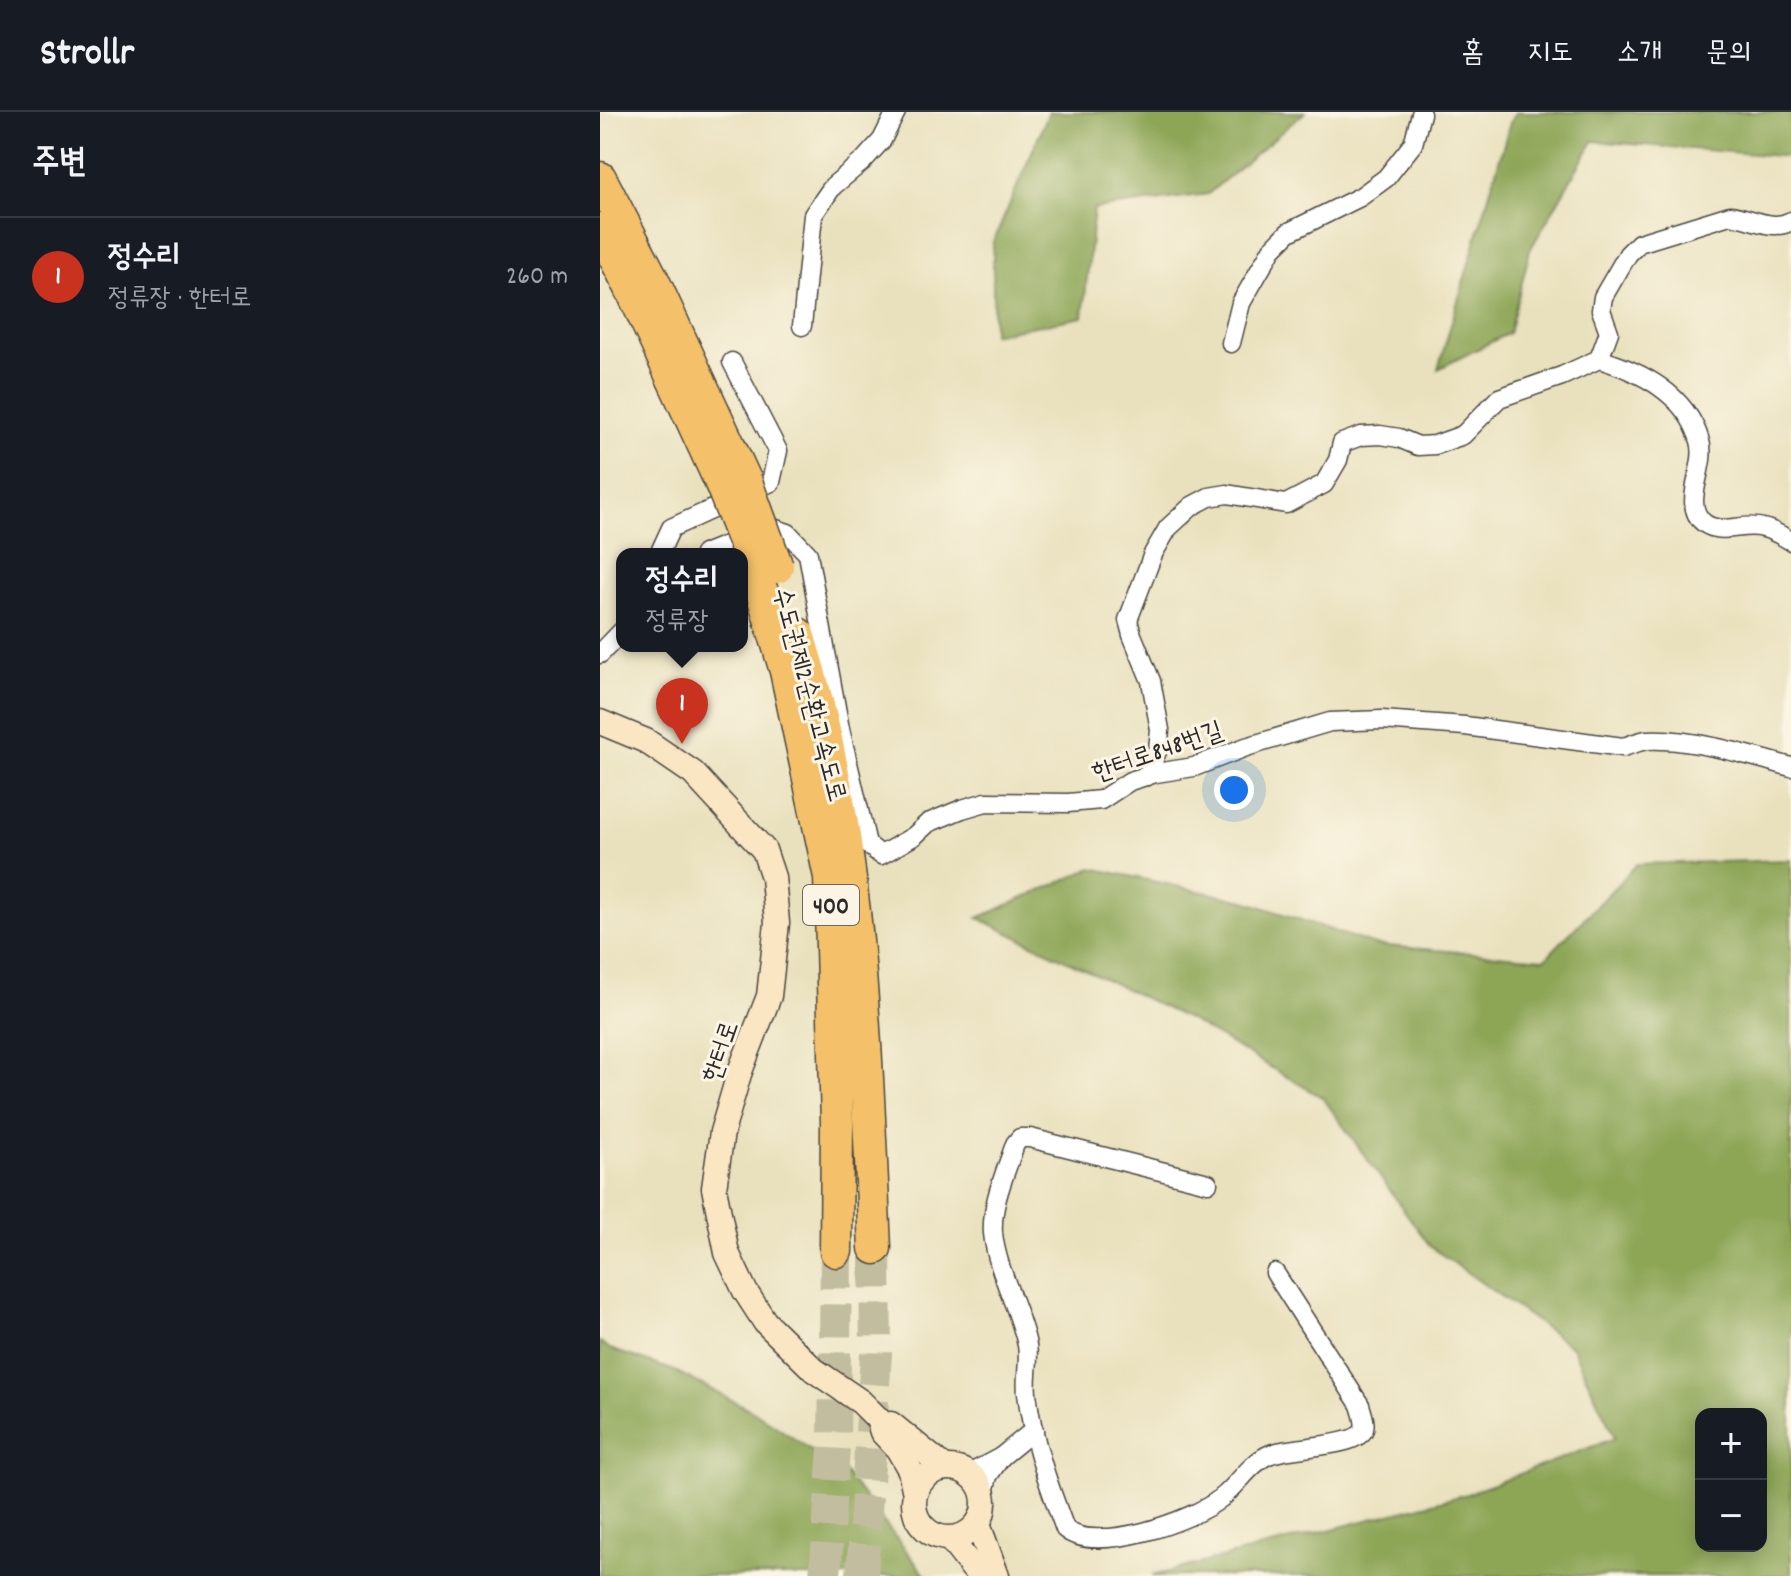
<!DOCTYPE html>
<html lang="ko">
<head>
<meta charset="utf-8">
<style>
  :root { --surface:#171b24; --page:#20242c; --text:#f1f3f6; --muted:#9ea1a6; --line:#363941; --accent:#c8321e }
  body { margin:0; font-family:Dekko,"Poor Story",sans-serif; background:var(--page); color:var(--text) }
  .controls { position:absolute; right:24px; bottom:24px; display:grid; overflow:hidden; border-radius:16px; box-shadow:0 4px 20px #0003 }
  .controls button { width:72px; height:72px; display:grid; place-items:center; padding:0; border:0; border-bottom:2px solid var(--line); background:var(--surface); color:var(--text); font:40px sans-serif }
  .you { position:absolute; left:634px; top:678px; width:28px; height:28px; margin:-20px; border:6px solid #fff; border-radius:50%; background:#1a73e8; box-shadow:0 0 0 12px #1a73e833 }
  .badge { display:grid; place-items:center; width:52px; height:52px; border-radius:50%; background:var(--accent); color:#fff; font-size:26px; font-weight:700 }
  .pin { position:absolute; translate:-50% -66px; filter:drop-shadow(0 2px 4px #0008) }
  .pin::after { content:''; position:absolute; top:42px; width:28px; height:24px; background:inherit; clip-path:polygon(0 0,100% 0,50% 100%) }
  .popup { position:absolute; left:16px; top:436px; width:132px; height:104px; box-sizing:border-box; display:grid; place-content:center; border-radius:16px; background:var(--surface); filter:drop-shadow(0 2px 6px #0005); font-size:26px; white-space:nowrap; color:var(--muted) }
  .popup b { font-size:30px; color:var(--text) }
  .popup::after { content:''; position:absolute; left:50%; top:100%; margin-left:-16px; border:16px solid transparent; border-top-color:var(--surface) }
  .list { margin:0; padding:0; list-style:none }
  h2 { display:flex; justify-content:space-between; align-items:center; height:104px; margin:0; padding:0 32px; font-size:34px }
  h2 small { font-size:26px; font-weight:400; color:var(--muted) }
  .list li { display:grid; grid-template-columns:52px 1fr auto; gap:24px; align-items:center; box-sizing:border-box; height:120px; padding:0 32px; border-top:2px solid var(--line) }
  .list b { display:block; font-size:30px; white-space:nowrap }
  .list p { margin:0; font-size:26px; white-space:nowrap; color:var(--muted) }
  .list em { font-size:26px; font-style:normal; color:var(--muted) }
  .map { position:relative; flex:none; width:1191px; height:1464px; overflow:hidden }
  header { display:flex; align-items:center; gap:48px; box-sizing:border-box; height:112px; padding:0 40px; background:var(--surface); border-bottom:2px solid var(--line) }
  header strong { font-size:38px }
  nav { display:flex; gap:44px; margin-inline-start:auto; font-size:28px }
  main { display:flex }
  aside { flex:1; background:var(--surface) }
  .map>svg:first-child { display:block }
</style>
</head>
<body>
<header>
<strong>Strollr</strong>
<nav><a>홈</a><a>지도</a><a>소개</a><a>문의</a></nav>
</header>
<main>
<aside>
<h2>주변<small></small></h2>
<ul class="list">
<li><span class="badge">1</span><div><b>정수리</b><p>정류장 · 한터로</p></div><em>260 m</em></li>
</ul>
</aside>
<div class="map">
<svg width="1191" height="1464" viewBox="0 0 1191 1464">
  <rect width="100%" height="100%" fill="#fcf5e5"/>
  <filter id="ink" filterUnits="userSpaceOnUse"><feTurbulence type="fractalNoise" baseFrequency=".0125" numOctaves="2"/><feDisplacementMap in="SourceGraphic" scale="16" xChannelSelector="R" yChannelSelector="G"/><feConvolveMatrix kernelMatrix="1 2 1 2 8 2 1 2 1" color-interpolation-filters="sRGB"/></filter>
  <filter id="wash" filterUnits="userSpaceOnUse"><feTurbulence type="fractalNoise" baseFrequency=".006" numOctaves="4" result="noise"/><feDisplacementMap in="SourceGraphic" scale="32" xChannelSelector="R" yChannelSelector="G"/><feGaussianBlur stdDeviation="1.8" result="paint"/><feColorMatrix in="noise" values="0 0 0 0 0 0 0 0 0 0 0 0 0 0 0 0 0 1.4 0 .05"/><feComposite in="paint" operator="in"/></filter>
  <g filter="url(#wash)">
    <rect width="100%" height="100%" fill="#e9e1bd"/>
    <g fill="#8da657" stroke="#5c6841" stroke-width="2" fill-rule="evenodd">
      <path d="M449 0H705L608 82 494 97 483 205 393 222V131Z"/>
      <path d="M916 0H1191V45L993 29 930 138 909 221 838 257 911 8Z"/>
      <path d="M1191 748V1464H552L867 1382 1015 1326 972 1235 830 1134 723 986 590 908 378 806 492 756 645 789 775 833 945 847 1037 752ZM1161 1302V1434H1101V1302Z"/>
      <path d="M0 1230 10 1237 75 1259 153 1299 245 1361 326 1464H0Z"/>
    </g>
  </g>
  <g filter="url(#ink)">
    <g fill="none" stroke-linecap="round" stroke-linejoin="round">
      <g stroke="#c3bda0" stroke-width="32" stroke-dasharray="32 16" stroke-linecap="butt">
        <path d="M225 1464 234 1336 236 1139"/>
        <path d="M262 1464 276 1242 275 1136"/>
      </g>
      <g stroke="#484641" stroke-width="21">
        <g id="minor">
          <path d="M202 214 213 103 233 74 263 49 282 28 296 0"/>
          <path d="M631 231 641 191 672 137 689 120 760 85 786 66 813 32 821 2"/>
          <path d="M999 247C1042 260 1086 282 1100 329 1108 355 1080 392 1104 411 1121 424 1143 410 1163 416 1173 418 1182 424 1191 429"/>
          <path d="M59 442 71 416 171 370 178 339 132 250"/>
          <path d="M104 442 170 415 188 421 208 442 240 617 267 732 281 743 314 724 328 711 362 697 386 690 468 691 501 688 530 669 556 661 594 655 646 635 730 610 782 608 865 614 1023 635C1031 633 1039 629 1047 628 1087 625 1152 644 1191 655"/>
          <path d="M0 542 22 519"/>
          <path d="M547 664 558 637 560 618 551 569 532 523 528 508 553 442 568 416 592 394 609 385 627 382 686 392 724 372 738 348 742 331 761 324 780 323 799 326 818 334 835 333 863 323 899 286 962 264 999 247 1009 220 1001 198 1003 185 1028 142 1039 131 1130 103C1150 105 1173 120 1191 109"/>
          <path d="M608 1071 430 1026H420L415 1032C406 1060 391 1091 393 1121 397 1160 419 1195 427 1233 430 1250 425 1264 427 1281 432 1328 449 1374 465 1417 495 1443 593 1409 621 1386 637 1374 648 1354 666 1344 686 1333 757 1337 764 1317 766 1310 762 1300 760 1293L675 1161"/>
          <path d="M401 1345 434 1318"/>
          <path d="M369 1362 401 1345 388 1364 383 1384"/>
        </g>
      </g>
      <g stroke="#484641" stroke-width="27">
        <g id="secondary">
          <path d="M0 610 46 629 93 661 164 738 173 765 177 811 169 884 139 962 122 1020 114 1076 127 1141 145 1179 165 1210 214 1258 261 1290 278 1307 282 1320 298 1337 310 1358 315 1382"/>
          <path d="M291 1312 345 1356"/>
          <circle cx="349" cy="1391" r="35"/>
          <path d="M378 1412 397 1464"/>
          <path d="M350 1427 379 1464"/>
        </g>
      </g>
      <g stroke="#484641" stroke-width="35">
        <g id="motorway">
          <path d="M0 66 52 166 146 370"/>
          <path d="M0 117 30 174 121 371"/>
          <path d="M155 457 186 559 230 765 237 1012 236 1139"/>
          <path d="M198 522C262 725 265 926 275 1136"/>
        </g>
      </g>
      <use href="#minor" stroke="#fff" stroke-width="18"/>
      <use href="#secondary" stroke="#fbe6c3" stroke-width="24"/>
      <use href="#motorway" stroke="#f4c16a" stroke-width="32"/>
      <g stroke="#484641" stroke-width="35" stroke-linecap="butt">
        <g id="motorway-bridge">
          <path d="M146 370 177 455"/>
          <path d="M121 371 155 457"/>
        </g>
      </g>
      <use href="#motorway-bridge" stroke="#f4c16a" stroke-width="32"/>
    </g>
  </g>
  <g text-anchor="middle" stroke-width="6" stroke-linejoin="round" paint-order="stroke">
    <rect fill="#fcf5e5" stroke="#6a6863" stroke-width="2" x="203" y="773" width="56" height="40" rx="6"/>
    <g font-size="24" font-weight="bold" fill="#2b2b2b">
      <text x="231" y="801">400</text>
    </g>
    <g font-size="26" fill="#2b2b2b" stroke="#fcf5e5">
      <text transform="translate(211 582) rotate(75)" y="9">수도권제2순환고속도로</text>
      <text transform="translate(557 638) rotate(-19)" y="9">한터로848번길</text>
      <text transform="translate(119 939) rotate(-71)" y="9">한터로</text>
    </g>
  </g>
</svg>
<div class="controls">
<button>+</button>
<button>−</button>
</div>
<div class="you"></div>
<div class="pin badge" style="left:82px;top:632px">1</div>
<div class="popup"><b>정수리</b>정류장</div>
</div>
</main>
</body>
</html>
